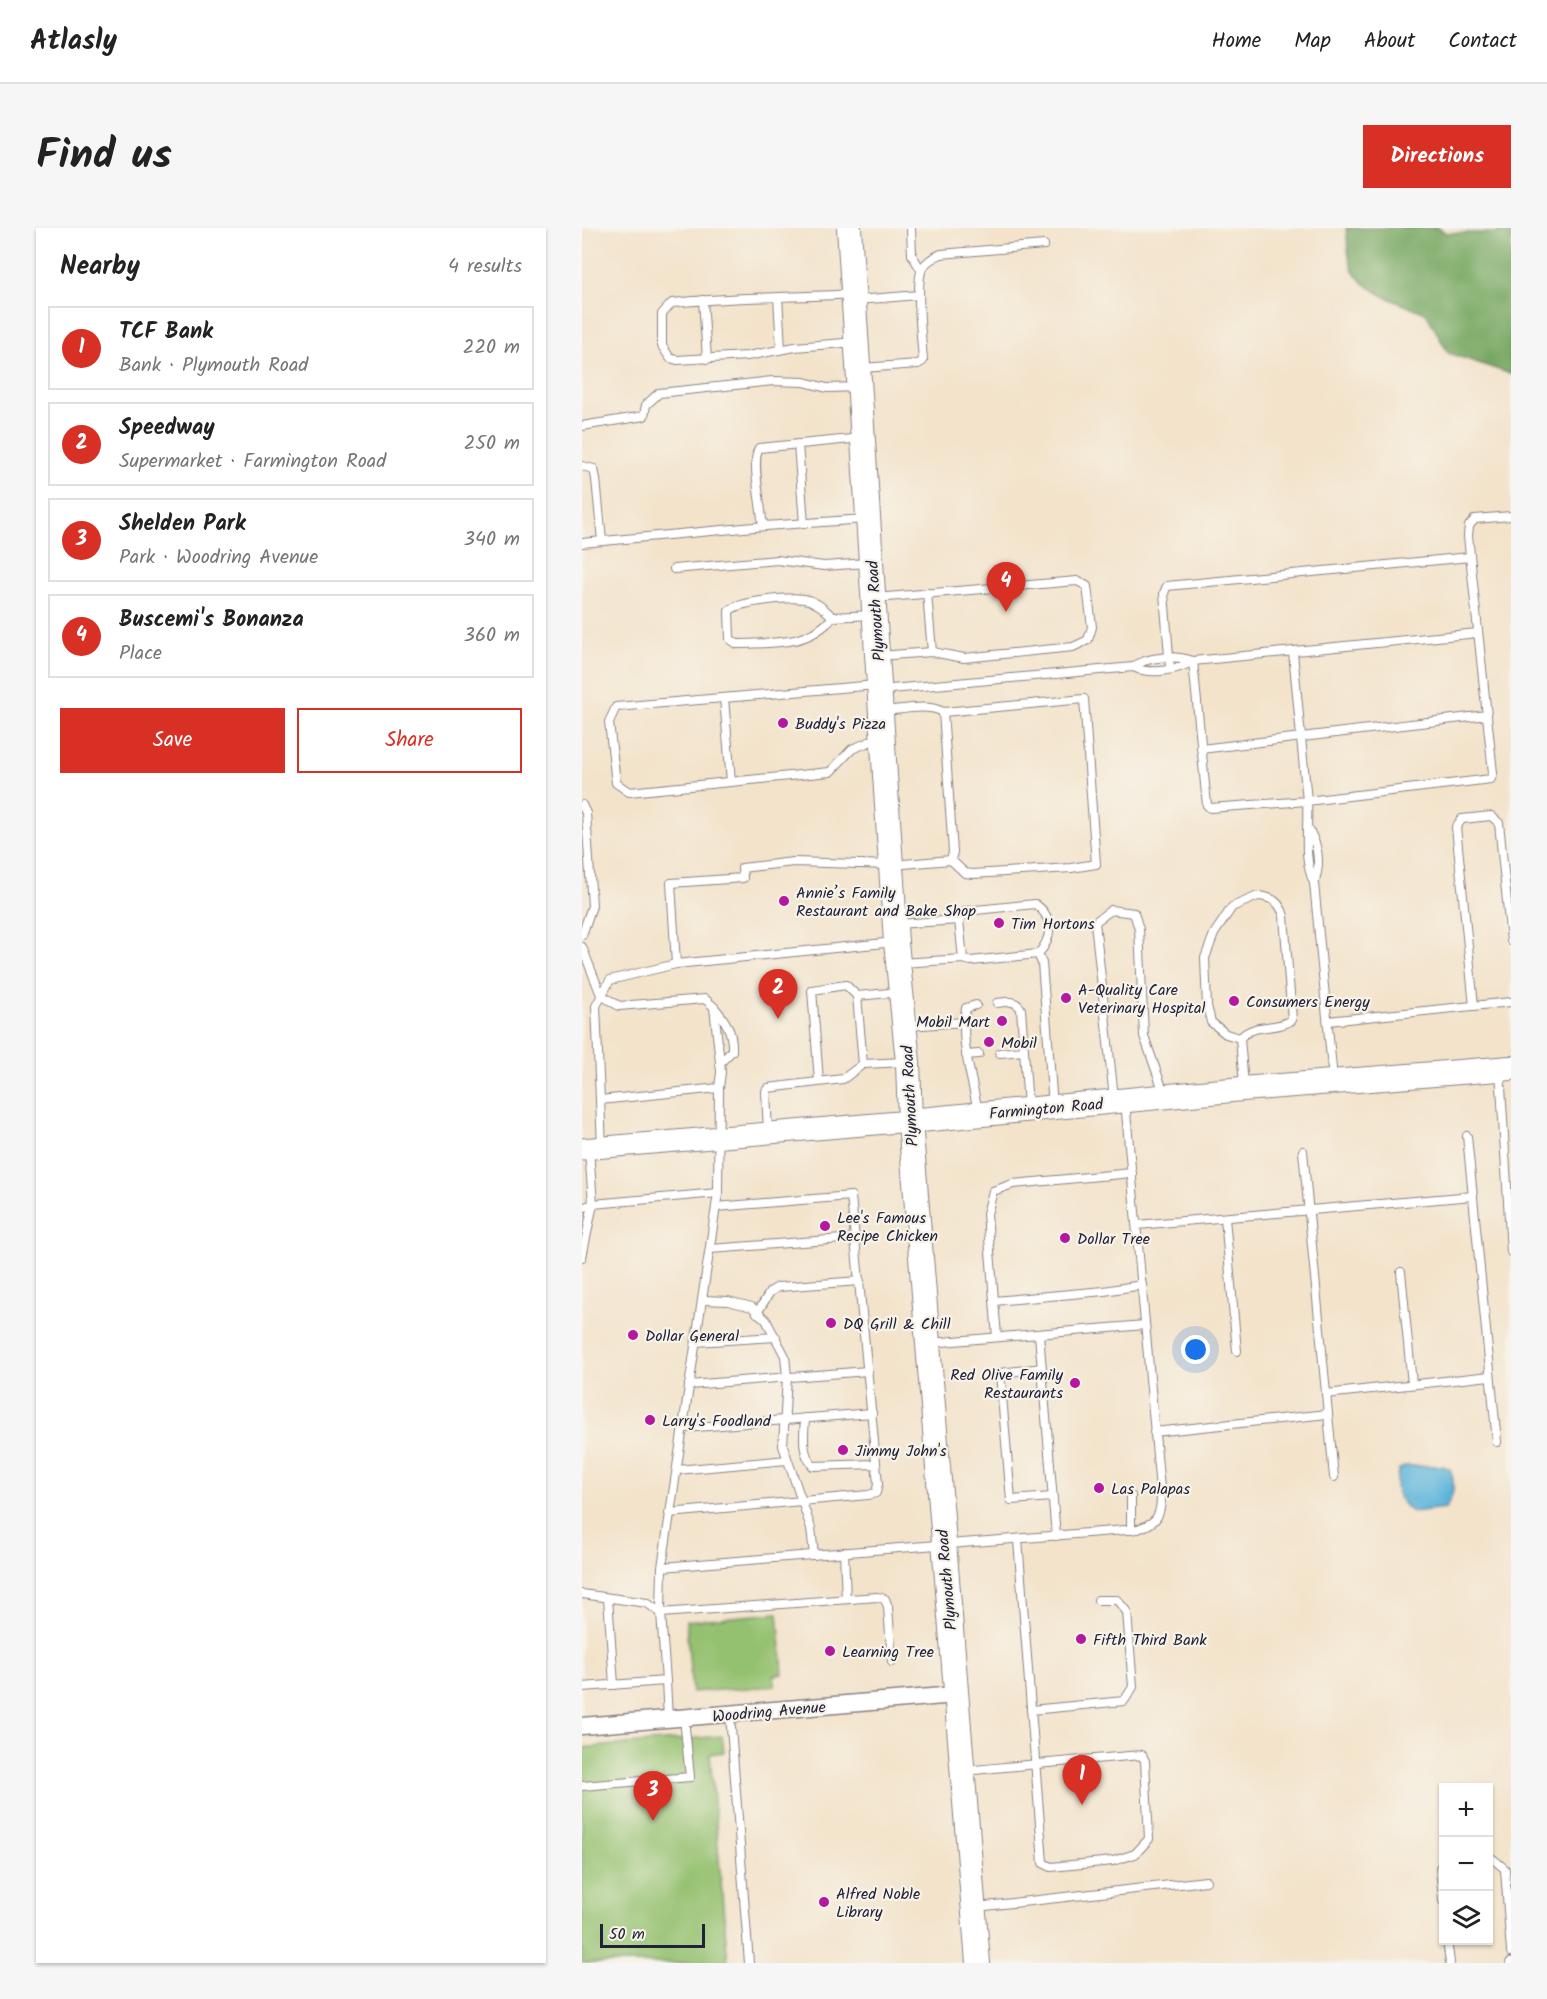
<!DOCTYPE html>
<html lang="en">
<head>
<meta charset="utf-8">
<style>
  :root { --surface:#fff; --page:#f6f6f6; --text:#222; --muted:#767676; --line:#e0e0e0; --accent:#d93025 }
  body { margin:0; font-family:Kalam,sans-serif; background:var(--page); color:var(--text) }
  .controls { position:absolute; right:18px; bottom:18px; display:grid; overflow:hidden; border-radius:0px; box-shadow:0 2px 4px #0004 }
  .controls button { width:54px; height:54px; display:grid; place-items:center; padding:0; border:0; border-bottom:2px solid var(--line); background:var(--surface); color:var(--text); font:30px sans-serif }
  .scale { position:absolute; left:18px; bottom:15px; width:105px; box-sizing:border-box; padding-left:6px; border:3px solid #22223b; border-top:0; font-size:16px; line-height:21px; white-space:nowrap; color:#22223b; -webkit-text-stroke:4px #f7f3e8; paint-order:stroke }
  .you { position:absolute; left:614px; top:1122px; width:21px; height:21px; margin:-15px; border:4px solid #fff; border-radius:50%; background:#1a73e8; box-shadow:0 0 0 9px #1a73e833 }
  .badge { display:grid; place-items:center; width:39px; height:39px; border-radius:50%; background:var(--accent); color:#fff; font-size:20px; font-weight:700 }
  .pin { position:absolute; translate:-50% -50px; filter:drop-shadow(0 2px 3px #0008) }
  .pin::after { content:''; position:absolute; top:32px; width:21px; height:18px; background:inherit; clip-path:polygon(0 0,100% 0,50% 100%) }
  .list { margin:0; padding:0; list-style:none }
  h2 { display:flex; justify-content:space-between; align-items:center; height:78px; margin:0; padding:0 24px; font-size:26px }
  h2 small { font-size:20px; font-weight:400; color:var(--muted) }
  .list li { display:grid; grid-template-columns:39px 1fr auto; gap:18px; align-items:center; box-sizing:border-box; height:84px; margin:0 12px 12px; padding:0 12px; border:2px solid var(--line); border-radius:0px }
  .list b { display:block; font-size:22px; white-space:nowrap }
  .list p { margin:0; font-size:20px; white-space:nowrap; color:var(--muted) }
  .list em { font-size:20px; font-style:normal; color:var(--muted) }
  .actions { display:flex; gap:12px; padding:18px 24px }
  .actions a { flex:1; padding:14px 0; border:2px solid var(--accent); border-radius:0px; text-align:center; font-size:21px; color:var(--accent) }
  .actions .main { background:var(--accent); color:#fff }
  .icon { flex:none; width:33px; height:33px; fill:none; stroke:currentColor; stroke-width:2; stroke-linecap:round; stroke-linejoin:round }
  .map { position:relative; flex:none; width:929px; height:1735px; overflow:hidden; border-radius:0px }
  header { display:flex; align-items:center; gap:36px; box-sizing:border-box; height:84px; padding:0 30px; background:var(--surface); border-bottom:2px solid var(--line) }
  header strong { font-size:28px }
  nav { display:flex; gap:33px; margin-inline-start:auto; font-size:21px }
  .intro { display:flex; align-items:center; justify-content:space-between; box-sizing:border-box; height:144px; padding:0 36px }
  h1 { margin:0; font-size:42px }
  .button { padding:15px 27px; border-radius:0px; background:var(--accent); color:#fff; font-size:21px; font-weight:700 }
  main { display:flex; gap:36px; padding:0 36px }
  aside { flex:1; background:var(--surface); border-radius:0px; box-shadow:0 2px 4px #0004 }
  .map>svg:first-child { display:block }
</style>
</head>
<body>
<header>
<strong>Atlasly</strong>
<nav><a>Home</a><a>Map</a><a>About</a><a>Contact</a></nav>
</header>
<div class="intro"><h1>Find us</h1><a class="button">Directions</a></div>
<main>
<aside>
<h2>Nearby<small>4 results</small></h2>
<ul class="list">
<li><span class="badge">1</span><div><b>TCF Bank</b><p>Bank · Plymouth Road</p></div><em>220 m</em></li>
<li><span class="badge">2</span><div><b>Speedway</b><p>Supermarket · Farmington Road</p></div><em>250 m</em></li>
<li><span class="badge">3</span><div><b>Shelden Park</b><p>Park · Woodring Avenue</p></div><em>340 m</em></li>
<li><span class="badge">4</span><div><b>Buscemi's Bonanza</b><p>Place</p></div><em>360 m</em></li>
</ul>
<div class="actions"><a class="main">Save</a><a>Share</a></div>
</aside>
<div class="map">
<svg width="929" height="1735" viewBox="0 0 929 1735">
  <rect width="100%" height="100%" fill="#f7f3e8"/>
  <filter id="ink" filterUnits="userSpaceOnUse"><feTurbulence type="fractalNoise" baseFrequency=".0167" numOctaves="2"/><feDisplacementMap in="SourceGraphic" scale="12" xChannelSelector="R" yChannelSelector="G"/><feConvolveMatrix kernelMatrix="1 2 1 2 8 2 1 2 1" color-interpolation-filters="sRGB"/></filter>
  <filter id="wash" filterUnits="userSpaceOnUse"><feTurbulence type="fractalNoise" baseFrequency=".008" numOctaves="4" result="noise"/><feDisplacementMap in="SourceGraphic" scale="24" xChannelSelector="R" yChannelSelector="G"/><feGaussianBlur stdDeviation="1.35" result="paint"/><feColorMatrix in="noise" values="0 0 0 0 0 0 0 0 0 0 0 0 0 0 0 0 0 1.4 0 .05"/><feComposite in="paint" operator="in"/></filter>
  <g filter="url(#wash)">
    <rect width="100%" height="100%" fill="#f3e3cb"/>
    <g fill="#94c170" stroke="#5b7256" stroke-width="1.5">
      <path d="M196 1385 201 1446 192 1447 193 1458 110 1464 104 1393Z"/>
      <path d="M140 1508 142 1524 128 1526 146 1735H0V1520Z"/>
    </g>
    <path fill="#77a762" stroke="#4c644e" stroke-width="1.5" d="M764 0H856L864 5H916V0H929V146L866 125 844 85C823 77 782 64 771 42 765 32 766 12 764 0Z"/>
    <path fill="#5db5da" stroke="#406c8a" stroke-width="1.5" d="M825 1238H861L868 1241C874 1256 872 1268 863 1280L830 1284C814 1272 811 1260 817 1241Z"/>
  </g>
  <g filter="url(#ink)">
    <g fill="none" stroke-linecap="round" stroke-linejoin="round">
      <g stroke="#8a8283" stroke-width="10">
        <g id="service">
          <path d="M329 0 330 27 339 42"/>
          <path d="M271 66C210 70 151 68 90 75L80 86V118L88 130 95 132 165 128 213 119 274 114"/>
          <path d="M196 69 199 121"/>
          <path d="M121 72 125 131"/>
          <path d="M275 72 337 67"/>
          <path d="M280 140 336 136 341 133C340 114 333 55 340 41 344 33 351 30 359 26L462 17"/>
          <path d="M0 198 62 188 64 177 77 165 191 153 222 154 245 160 277 159"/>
          <path d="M280 210 177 220C169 232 179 276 180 292L183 298 283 291"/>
          <path d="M216 216 222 296"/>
          <path d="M0 238 12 241 14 251 20 313"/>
          <path d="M0 315 183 298"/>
          <path d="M92 341 195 332 242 338 286 335"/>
          <path d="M345 365 350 424"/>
          <path d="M293 370 495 353 505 358 510 399 506 412 491 419 382 430 350 424 296 428"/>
          <path d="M251 389C226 419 191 414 155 416L148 411 147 383C157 373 207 369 222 371 234 373 242 381 251 389L289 387"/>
          <path d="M711 424 725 573 628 580 625 577 611 433 896 405"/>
          <path d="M588 441 582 365 585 358 888 329"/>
          <path d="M294 457 34 479 27 494 34 555 47 564 248 544 270 521 299 509"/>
          <path d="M298 462 551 439C568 447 594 443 611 433 593 427 566 428 551 439"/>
          <path d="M142 470 149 554"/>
          <path d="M302 483C319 482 346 475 361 484L371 624 369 632 310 637 211 634 160 640 161 650 89 655 94 736 313 714"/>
          <path d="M361 484 502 471 514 636 489 640 391 646 383 645 369 632"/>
          <path d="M619 521 905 487"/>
          <path d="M0 577 4 585 10 678 0 707"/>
          <path d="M727 602C737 619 739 636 732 655 720 629 727 600 725 573L909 551 911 545 886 308 887 298 893 291 929 288"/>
          <path d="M732 655 751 851"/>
          <path d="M676 668C690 669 698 674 702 688L710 792C693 803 673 794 658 810L644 806 629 794 625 778 623 730 632 706 650 679Z"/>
          <path d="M314 696 377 692"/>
          <path d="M0 719 19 767 37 778 123 771 132 779 139 844 137 860 136 965 80 1339 556 1301C573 1295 578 1290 579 1272L543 873"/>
          <path d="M456 726 460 735 471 878"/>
          <path d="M319 735 381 731 389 733 456 726C471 710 472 689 453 676L384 683 377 692 381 731"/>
          <path d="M415 775C425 774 433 771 439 781L446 878"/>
          <path d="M394 777 384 780C377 815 391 851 396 885"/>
          <path d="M892 778 874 599 880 591 909 588 917 595 929 713"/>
          <path d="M132 779C144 793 151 804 150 823L138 835"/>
          <path d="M746 793 929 774"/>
          <path d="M326 798 382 794"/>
          <path d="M658 810 662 858"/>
          <path d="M418 825 442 823"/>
          <path d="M384 827 397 826"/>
          <path d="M281 836 323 834"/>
          <path d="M918 842 929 1024"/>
          <path d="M237 853 230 762 264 757 275 768"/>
          <path d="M532 870 513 694 529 682 552 685 557 701 562 808 583 868"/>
          <path d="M18 872 137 860"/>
          <path d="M186 904 184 863 186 860 261 851 281 836 275 768 318 764"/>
          <path d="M885 908 915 1214"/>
          <path d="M20 919 14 778 28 752 94 736"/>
          <path d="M721 923 752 1249"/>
          <path d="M0 980 11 976 7 922"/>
          <path d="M643 990 655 1123"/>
          <path d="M555 997 891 968"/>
          <path d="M128 1021 274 1010"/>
          <path d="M0 1029 11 976 136 965"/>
          <path d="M819 1044 830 1156"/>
          <path d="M121 1072 146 1073 170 1079 184 1092 203 1128 205 1149 201 1218 229 1300 232 1327"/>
          <path d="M412 1073 522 1063 560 1057"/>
          <path d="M175 1085 188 1064 196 1059 278 1053"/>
          <path d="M457 1106 474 1308"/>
          <path d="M415 1109 405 986 411 963 431 956 550 945"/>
          <path d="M114 1114 194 1109"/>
          <path d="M348 1115 563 1097"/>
          <path d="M460 1140 418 1145 429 1272 470 1269"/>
          <path d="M107 1157 286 1143"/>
          <path d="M744 1166 908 1148"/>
          <path d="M223 1190C222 1207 219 1225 231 1238L294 1236"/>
          <path d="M103 1200 290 1185"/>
          <path d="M572 1204 746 1186"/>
          <path d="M95 1242 205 1232"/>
          <path d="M549 1268V1302"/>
          <path d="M87 1285 286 1267 294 1265 296 1256 269 968 134 979"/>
          <path d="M262 1324 264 1371"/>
          <path d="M0 1366 65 1375 79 1385 80 1339"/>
          <path d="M26 1370 32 1457"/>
          <path d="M84 1453 86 1491"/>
          <path d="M0 1459 84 1453 79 1385 295 1369 303 1371 306 1379 310 1434"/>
          <path d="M449 1482 542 1473 551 1459 545 1384 535 1372H516"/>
          <path d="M148 1486 167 1735"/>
          <path d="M382 1543C441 1537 501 1532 560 1527L563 1533 567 1611 553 1626 531 1633 469 1639 461 1635 436 1312"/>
          <path d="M0 1558 108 1549 102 1490"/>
          <path d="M906 1631H911L923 1641 929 1724"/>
          <path d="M861 1637 858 1640 861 1673"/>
          <path d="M395 1679 624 1653"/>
          <path d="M865 1712 868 1735"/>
          <path d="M928 1735 929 1734"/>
        </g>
      </g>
      <g stroke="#8a8283" stroke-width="19">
        <path id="minor" d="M0 1498 373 1467"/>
      </g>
      <g stroke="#8a8283" stroke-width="23">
        <path id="tertiary" d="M0 921 328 893"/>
      </g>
      <g stroke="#8a8283" stroke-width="26">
        <g id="secondary">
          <path d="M267 0 314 714 326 834 328 893 396 1735"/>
          <path d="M328 893 660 861 929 840"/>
        </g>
      </g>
      <use href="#service" stroke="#fff" stroke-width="8"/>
      <use href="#minor" stroke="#fff" stroke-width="16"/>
      <use href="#tertiary" stroke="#fff" stroke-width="21"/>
      <use href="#secondary" stroke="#fff" stroke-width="24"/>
    </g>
  </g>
  <g fill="#b5179e" stroke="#f7f3e8" stroke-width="2">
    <circle cx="201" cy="495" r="6"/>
    <circle cx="202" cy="673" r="6"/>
    <circle cx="417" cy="695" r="6"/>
    <circle cx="484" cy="770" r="6"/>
    <circle cx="652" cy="773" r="6"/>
    <circle cx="420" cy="793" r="6"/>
    <circle cx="407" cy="814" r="6"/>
    <circle cx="243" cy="998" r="6"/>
    <circle cx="483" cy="1010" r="6"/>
    <circle cx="249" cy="1095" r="6"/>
    <circle cx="51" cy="1107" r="6"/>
    <circle cx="493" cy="1155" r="6"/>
    <circle cx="68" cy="1192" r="6"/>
    <circle cx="261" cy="1222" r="6"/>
    <circle cx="517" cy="1260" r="6"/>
    <circle cx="499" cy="1411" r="6"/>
    <circle cx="248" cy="1423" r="6"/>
    <circle cx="242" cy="1674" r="6"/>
  </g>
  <g text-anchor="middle" stroke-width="4.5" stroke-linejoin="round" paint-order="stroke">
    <g font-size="16" fill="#22223b" stroke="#f7f3e8">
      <text transform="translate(293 383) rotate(-94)" y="6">Plymouth Road</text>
      <text transform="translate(327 868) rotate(-93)" y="6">Plymouth Road</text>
      <text transform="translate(464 880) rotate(-5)" y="6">Farmington Road</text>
      <text transform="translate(364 1352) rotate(-95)" y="6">Plymouth Road</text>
      <text transform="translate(187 1483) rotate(-5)" y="6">Woodring Avenue</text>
    </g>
    <g font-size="16" fill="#22223b" stroke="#f7f3e8" text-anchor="start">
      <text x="213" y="501">Buddy's Pizza</text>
      <text x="214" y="670">Annie’s Family<tspan x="214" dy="18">Restaurant and Bake Shop</tspan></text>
      <text x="429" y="701">Tim Hortons</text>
      <text x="496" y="767">A-Quality Care<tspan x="496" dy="18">Veterinary Hospital</tspan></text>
      <text x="664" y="779">Consumers Energy</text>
      <text x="408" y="799" text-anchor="end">Mobil Mart</text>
      <text x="419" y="820">Mobil</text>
      <text x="255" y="995">Lee's Famous<tspan x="255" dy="18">Recipe Chicken</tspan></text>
      <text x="495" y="1016">Dollar Tree</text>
      <text x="261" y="1101">DQ Grill &amp; Chill</text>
      <text x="63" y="1113">Dollar General</text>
      <text x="481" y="1152" text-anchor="end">Red Olive Family<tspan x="481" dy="18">Restaurants</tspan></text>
      <text x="80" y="1198">Larry's Foodland</text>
      <text x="273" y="1228">Jimmy John's</text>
      <text x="529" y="1266">Las Palapas</text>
      <text x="511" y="1417">Fifth Third Bank</text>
      <text x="260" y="1429">Learning Tree</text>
      <text x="254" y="1671">Alfred Noble<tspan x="254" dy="18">Library</tspan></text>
    </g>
  </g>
</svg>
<div class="controls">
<button>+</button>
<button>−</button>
<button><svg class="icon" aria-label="layers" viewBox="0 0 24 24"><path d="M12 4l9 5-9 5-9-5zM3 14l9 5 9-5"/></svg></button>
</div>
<div class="scale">50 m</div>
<div class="you"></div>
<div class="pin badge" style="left:500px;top:1577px">1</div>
<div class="pin badge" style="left:196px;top:791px">2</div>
<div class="pin badge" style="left:71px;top:1593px">3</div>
<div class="pin badge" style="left:424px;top:384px">4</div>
</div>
</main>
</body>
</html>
